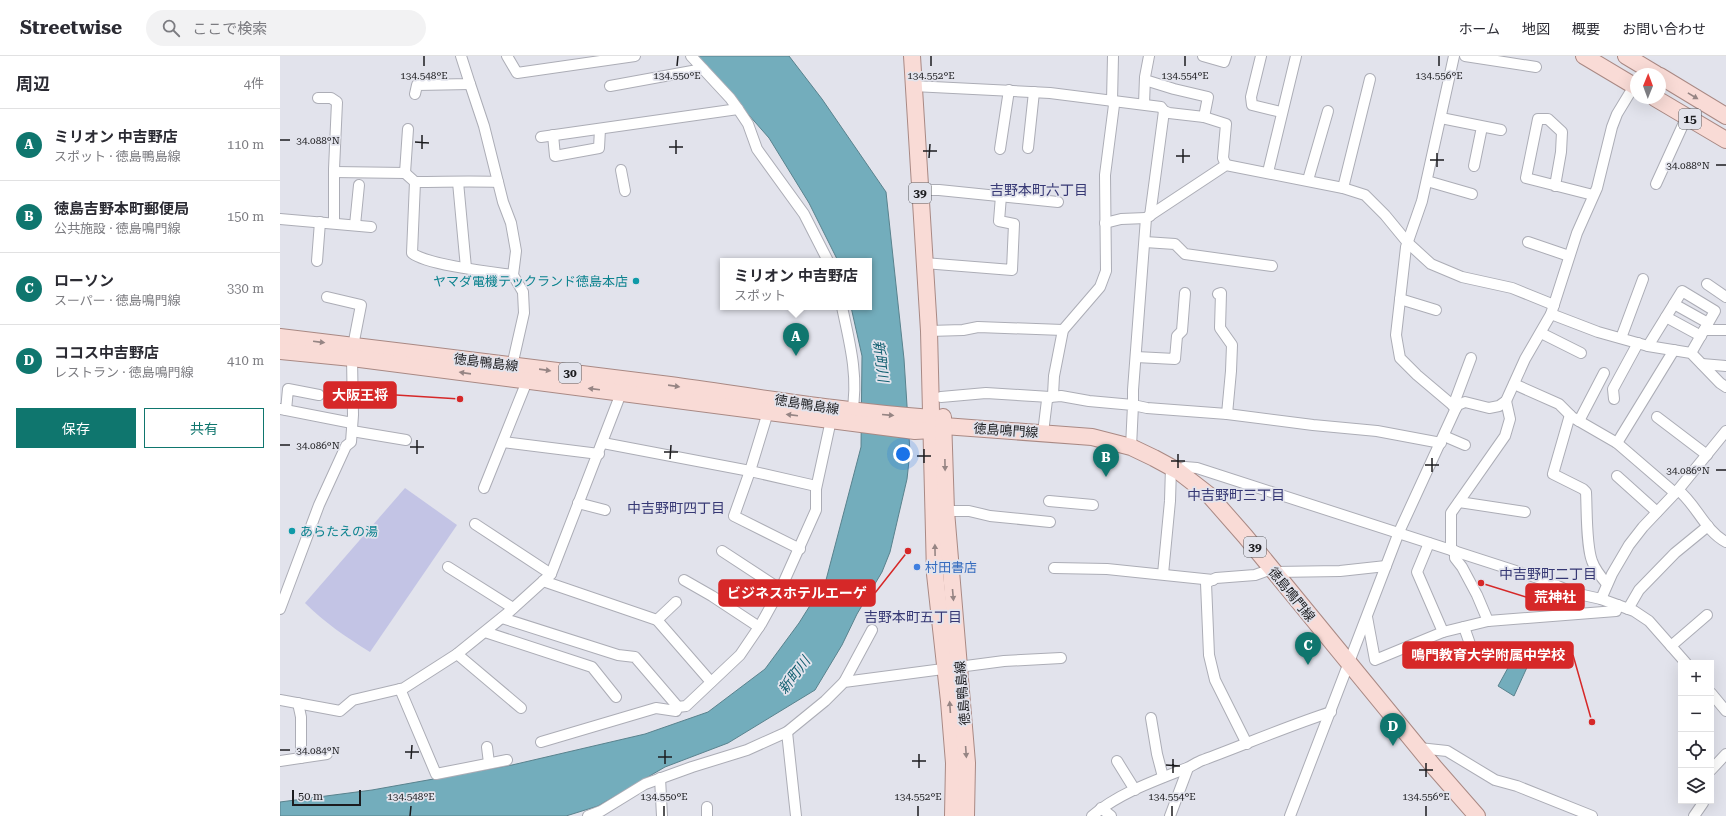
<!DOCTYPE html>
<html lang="ja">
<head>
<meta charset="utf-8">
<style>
  :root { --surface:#fff; --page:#f2f2f3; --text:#2b2b33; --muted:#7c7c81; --line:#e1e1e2; --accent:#0f766e }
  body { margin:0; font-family:"Roboto Serif","Noto Sans JP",serif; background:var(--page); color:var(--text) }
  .controls { position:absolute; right:12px; bottom:12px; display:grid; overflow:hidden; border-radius:0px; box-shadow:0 4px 16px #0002 }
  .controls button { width:36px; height:36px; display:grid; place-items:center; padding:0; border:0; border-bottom:1px solid var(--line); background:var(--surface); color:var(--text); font:20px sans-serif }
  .compass { position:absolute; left:1350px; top:12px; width:36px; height:36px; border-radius:50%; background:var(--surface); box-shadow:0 4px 16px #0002; rotate:1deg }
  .scale { position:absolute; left:12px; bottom:10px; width:69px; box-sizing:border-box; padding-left:4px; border:2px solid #1c1c1f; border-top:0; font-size:11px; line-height:14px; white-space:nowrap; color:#1c1c1f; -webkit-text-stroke:3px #e2e3ec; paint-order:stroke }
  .you { position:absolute; left:623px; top:398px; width:14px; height:14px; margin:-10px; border:3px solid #fff; border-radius:50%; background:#1a73e8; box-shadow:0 0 0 6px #1a73e833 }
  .badge { display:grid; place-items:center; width:26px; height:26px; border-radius:50%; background:var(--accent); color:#fff; font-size:13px; font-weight:700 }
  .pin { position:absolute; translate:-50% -33px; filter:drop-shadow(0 1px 2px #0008) }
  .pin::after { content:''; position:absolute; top:21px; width:14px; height:12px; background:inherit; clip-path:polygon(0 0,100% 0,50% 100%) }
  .popup { position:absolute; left:440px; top:202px; width:152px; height:52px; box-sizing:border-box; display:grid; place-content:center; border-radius:0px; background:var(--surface); filter:drop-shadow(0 1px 3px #0005); font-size:13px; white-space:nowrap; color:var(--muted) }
  .popup b { font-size:15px; color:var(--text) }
  .popup::after { content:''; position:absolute; left:50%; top:100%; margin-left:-8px; border:8px solid transparent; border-top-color:var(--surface) }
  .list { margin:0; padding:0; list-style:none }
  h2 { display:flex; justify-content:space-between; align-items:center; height:52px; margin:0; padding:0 16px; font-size:17px }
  h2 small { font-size:13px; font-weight:400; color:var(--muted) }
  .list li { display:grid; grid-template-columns:26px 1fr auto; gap:12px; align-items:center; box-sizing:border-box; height:72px; padding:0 16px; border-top:1px solid var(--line) }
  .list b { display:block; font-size:15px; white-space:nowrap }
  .list p { margin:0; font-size:13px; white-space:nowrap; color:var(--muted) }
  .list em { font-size:13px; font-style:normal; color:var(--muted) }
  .actions { display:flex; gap:8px; padding:12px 16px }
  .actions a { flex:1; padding:9px 0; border:1px solid var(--accent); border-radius:0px; text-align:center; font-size:14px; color:var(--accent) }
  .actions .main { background:var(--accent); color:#fff }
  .icon { flex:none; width:22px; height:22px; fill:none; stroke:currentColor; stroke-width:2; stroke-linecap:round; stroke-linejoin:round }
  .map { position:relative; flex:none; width:1446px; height:760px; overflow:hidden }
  header { display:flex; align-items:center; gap:24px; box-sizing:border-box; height:56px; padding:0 20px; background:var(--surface); border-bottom:1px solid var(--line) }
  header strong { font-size:19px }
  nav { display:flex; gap:22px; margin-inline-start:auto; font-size:14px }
  .search { width:280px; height:36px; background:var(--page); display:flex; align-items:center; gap:10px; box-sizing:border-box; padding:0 14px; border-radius:22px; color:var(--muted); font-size:15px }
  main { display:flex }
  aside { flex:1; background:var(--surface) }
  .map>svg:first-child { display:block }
</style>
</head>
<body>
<header>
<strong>Streetwise</strong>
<div class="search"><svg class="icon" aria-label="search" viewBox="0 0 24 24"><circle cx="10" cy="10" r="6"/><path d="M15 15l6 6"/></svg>ここで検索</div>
<nav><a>ホーム</a><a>地図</a><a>概要</a><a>お問い合わせ</a></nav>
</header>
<main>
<aside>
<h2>周辺<small>4件</small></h2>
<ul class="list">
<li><span class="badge">A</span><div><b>ミリオン 中吉野店</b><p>スポット · 徳島鴨島線</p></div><em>110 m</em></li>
<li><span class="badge">B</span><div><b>徳島吉野本町郵便局</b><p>公共施設 · 徳島鳴門線</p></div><em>150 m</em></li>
<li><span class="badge">C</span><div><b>ローソン</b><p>スーパー · 徳島鳴門線</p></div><em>330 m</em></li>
<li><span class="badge">D</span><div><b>ココス中吉野店</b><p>レストラン · 徳島鳴門線</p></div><em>410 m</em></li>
</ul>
<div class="actions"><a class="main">保存</a><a>共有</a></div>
</aside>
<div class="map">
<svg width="1446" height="760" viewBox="0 0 1446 760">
  <rect width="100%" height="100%" fill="#e2e3ec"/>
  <path fill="#c3c4e5" d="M125 432 177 469 90 596C66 581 45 567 25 547Z"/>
  <g fill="#73adbc" stroke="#59828d">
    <path d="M417 0H509L542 43 606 136 624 303 630 396 627 423 610 496 602 516 577 558 562 589 535 634 448 687 385 711 318 750 286 760H0V746L92 734 232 709 365 678 428 656 485 613 519 567 546 524 581 391 582 300 571 251H589V205H558L529 147 489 82Z"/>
    <path d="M1235 599 1249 607 1234 640 1218 630Z"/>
  </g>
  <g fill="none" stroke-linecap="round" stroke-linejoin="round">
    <g stroke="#acadb6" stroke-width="12">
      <g id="minor">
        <path d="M227 0 237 17 355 0"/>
        <path d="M411 0 450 42 458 53 468 68 477 93 524 158 548 205"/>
        <path d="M923 0 944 6 946 0"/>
        <path d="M981 0 971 41 972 49 1001 56"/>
        <path d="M1174 0 1142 145 1126 191 1116 279 1120 302 1137 319 1176 352"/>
        <path d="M1185 0 1256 11"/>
        <path d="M865 24 894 33 928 41 924 61"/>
        <path d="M190 28 204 70 223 146 231 167 236 195 233 219 243 236 244 257 232 310"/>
        <path d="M330 30 423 13"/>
        <path d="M633 30 770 37 881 51 884 55 889 57 924 61 946 68 943 102 946 109"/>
        <path d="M135 38 137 29 190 28 181 0"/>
        <path d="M38 42H51L57 46 54 113V167"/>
        <path d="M864 48 865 21 869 0"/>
        <path d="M1161 62 1221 74"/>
        <path d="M273 79 275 100 319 92 320 73"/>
        <path d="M261 81 458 53"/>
        <path d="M748 92 754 36"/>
        <path d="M720 93 729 34"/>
        <path d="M1194 110 1202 71"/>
        <path d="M341 114 345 135"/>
        <path d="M54 116 125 117 128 73"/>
        <path d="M988 116 1016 0"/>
        <path d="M125 117 135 126 132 197C147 209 211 216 233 219"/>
        <path d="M1028 124 1048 55"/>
        <path d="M1147 125 1192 138"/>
        <path d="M135 126C163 126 190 125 218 126"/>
        <path d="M178 126 186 212"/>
        <path d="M1376 128 1407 60"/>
        <path d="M1275 130 1281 96 1282 76 1268 63H1258L1246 122 1313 139"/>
        <path d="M1063 132 1090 23"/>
        <path d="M640 134H659L778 146"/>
        <path d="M870 160 884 55"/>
        <path d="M0 163 91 171"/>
        <path d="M825 167 841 163 866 162"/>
        <path d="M75 169 79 129"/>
        <path d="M865 186 895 188 905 198 992 210"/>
        <path d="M1248 186 1289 200"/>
        <path d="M37 205 40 166"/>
        <path d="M644 207 732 214 734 168 719 165 721 140"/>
        <path d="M1427 228 1446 241"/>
        <path d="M938 238 941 237 940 272 952 289 951 315 947 358"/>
        <path d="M47 241 81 249 73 290"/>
        <path d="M1120 243 1156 254"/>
        <path d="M1394 248 1428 267"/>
        <path d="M562 251C569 284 579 321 572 356"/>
        <path d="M1271 258 1318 276 1368 290 1411 297 1440 327 1446 331"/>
        <path d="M1386 261 1421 280"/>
        <path d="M1424 274H1446"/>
        <path d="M649 275 683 274 698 271 783 274"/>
        <path d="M1261 277 1301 297"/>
        <path d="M1341 282 1363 223"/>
        <path d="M1368 290 1402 235 1435 255 1411 297"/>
        <path d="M856 301 895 303 897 280 902 275 905 237"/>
        <path d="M1422 308 1446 310"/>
        <path d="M1234 328 1279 348 1292 361 1337 387 1395 437"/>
        <path d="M661 341 706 337 770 341 781 340 809 345 853 349 851 391"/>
        <path d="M1334 343 1333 333 1358 287"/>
        <path d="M1173 350 1191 302"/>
        <path d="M0 353 72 367"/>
        <path d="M6 354 8 333 39 339"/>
        <path d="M488 356 470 415 536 430"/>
        <path d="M1290 359 1273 418 1303 433 1306 436C1307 454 1306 489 1312 505 1315 514 1321 521 1327 528"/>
        <path d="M1377 361 1427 399"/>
        <path d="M1299 365 1324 317"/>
        <path d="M72 375 126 384"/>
        <path d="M763 377 767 344 773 339 774 320 783 274 820 231 826 215 825 119 834 49 832 45 833 0"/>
        <path d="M1164 380 1185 389"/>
        <path d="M223 386 319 398"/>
        <path d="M323 387 470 415 454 460 520 493"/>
        <path d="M1161 387 1097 375 1033 369 947 358 867 352 853 349V334L866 162 946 109 1063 132 1085 139 1105 159 1128 187 1151 208 1182 221 1232 232 1274 249"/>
        <path d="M1337 387 1394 294"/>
        <path d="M898 415 905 411 917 412 1264 524 1294 537 1321 543 1354 555 1369 565 1406 607"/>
        <path d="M1337 420 1377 456"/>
        <path d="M204 432 247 325"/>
        <path d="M1398 434C1416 448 1425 475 1446 486"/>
        <path d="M769 445 813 449"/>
        <path d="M1179 446 1245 456"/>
        <path d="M298 447 325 454"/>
        <path d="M666 455H689L710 460 770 466"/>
        <path d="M195 468 271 518"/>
        <path d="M1149 487 1137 516 1163 576"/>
        <path d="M1171 494V457L1225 380 1230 363 1226 345"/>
        <path d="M442 495 500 533"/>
        <path d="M1175 495V502L1182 511 1197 539 1208 565"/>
        <path d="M168 511 233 552"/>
        <path d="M774 512 827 513 933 524"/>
        <path d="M995 516 1060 515 1106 510"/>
        <path d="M883 518 890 445 891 411"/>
        <path d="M404 524 432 540 479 571"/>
        <path d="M263 525 377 564 431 626"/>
        <path d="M1321 543 1332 518 1349 489 1363 471 1398 434 1446 375"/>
        <path d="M0 553 39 449 66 390 71 386 73 359 72 302"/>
        <path d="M1348 553 1359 534 1395 497 1428 470"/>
        <path d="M1087 561 1095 604 1163 576 1208 565 1336 555 1338 549"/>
        <path d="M222 562 338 599 355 601 398 651"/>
        <path d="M377 564 396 546"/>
        <path d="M1184 571 1190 588"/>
        <path d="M205 576 312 611 336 641"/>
        <path d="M1391 590 1427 559"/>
        <path d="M177 598 241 652"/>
        <path d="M564 626 592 574"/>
        <path d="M120 633 156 718 227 704"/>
        <path d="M1431 637 1446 655"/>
        <path d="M0 644 60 655 73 644 124 632 177 598 229 556 271 518 343 332"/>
        <path d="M18 647 21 661V702"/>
        <path d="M871 662 877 698 883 721"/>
        <path d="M507 676 545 645 564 626 724 605 781 602"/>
        <path d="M261 686 376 652 396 655 398 651 406 650 460 599 481 568 502 530 536 454V433L551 364"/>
        <path d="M967 688 935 624 929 599 926 527 936 522 975 519 992 513"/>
        <path d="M207 691 209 707"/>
        <path d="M1139 692 1167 695 1215 724 1237 730 1312 760"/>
        <path d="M0 705 47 698"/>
        <path d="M837 705 855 734"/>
        <path d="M1431 714 1446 698"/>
        <path d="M380 722 382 760"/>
        <path d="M821 752 831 760"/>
        <path d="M308 760 321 755 365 728 412 711 467 694 507 676 516 760"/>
        <path d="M427 760V751"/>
        <path d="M812 760C839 737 874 725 907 712 912 710 917 706 923 704 966 688 1008 670 1051 656"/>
        <path d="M890 760 908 712"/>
        <path d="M1010 760 1119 476 1176 352 1178 349 1185 346 1209 352 1219 350 1226 345 1245 303 1271 258 1297 177 1317 132 1332 71 1337 58 1354 30"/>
        <path d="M1414 760 1423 747 1422 745"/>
      </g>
    </g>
    <g stroke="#a98984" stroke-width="18">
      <g id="primary">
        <path d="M632 0 649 275 655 518 669 645 674 707 673 760"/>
        <path d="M1304 0 1356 31"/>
        <path d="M1346 0 1376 18"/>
        <path d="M1380 20 1446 60"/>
        <path d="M1375 42 1446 84"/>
        <path d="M0 281C130 297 260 312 390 329 477 341 564 356 652 362L660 367"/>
        <path d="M0 295 72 302 635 375 652 374 664 370 812 381 851 391 874 402 898 415 929 439 965 480 1155 712 1197 760"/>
        <path d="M663 361 666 455 687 707 686 760"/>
      </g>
    </g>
    <use href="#minor" stroke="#fff" stroke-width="10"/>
    <use href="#primary" stroke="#f9dbd6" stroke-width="16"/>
  </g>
  <defs><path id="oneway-solid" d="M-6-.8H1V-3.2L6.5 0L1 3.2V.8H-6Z"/></defs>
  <g fill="#968584">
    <use href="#oneway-solid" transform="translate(1413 40) rotate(31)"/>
    <use href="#oneway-solid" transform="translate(39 286) rotate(7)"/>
    <use href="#oneway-solid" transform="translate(265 314) rotate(8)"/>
    <use href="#oneway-solid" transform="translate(185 317) rotate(-172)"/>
    <use href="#oneway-solid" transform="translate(394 330) rotate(8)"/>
    <use href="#oneway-solid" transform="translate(314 333) rotate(-173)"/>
    <use href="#oneway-solid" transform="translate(512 359) rotate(-173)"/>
    <use href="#oneway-solid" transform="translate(608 359) rotate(5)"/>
    <use href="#oneway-solid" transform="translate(665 409) rotate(89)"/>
    <use href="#oneway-solid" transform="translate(655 494) rotate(-91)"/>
    <use href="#oneway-solid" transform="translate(673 539) rotate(85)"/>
    <use href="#oneway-solid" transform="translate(670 651) rotate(-94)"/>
    <use href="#oneway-solid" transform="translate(686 696) rotate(86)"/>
  </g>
  <path fill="none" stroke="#1c1c1f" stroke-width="1.5" d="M144 10V0M397 10 398 0M651 10V0M905 10V0M1159 10V0M0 84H10M135 86 149 87M389 91H403M142 93V79M643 95H657M396 98V84M896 100H910M649 102 650 88M1150 104H1164M903 107V93M1436 109H1446M1157 111V97M0 389H10M130 391H144M384 396H398M137 398V384M637 400H651M390 403 391 389M891 405H905M644 407V393M1145 409H1159M898 412V398M1436 414H1446M1152 416V402M0 694H10M125 696H139M378 701H392M131 703 132 689M632 705H646M385 708V694M886 709 900 710M639 712V698M1139 714H1153M893 717V703M1146 721V707M130 760 131 750M384 760V750M638 760V750M892 760V750M1146 760V750"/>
  <g fill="#0f9aa8" stroke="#e2e3ec" stroke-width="1.5">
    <circle cx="356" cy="225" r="4"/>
    <circle cx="12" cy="475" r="4"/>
  </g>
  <circle fill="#3f7fe0" stroke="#e2e3ec" stroke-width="1.5" cx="637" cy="511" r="4"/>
  <g text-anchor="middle" stroke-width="3.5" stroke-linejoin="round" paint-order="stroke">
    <g fill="#e2e3ec" stroke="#57585c" stroke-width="1">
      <rect x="1399" y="53" width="22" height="20" rx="3"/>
      <rect x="629" y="127" width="22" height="20" rx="3"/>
      <rect x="279" y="307" width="22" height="20" rx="3"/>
      <rect x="964" y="481" width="22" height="20" rx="3"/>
    </g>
    <g font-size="12" font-weight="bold" fill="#1c1c1f">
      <text x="1410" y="67">15</text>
      <text x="640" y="141">39</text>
      <text x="290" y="321">30</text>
      <text x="975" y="495">39</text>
    </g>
    <g font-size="13" fill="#0d838f" stroke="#e2e3ec" text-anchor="end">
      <text x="348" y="230">ヤマダ電機テックランド徳島本店</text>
      <text x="20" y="480" text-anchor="start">あらたえの湯</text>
    </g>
    <g font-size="13" fill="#1c1c1f" stroke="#e2e3ec">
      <text transform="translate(206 306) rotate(7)" y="5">徳島鴨島線</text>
      <text transform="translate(527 348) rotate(9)" y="5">徳島鴨島線</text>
      <text transform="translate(726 374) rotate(4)" y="5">徳島鳴門線</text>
      <text transform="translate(1012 538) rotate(51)" y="5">徳島鳴門線</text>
      <text transform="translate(682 637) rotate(-95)" y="5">徳島鴨島線</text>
    </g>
    <g font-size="13" fill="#366cbe" stroke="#e2e3ec" text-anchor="start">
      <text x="645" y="516">村田書店</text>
    </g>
    <g font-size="14" fill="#363874" stroke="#e2e3ec">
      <text x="759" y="139">吉野本町六丁目</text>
      <text x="956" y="444">中吉野町三丁目</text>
      <text x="396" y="457">中吉野町四丁目</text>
      <text x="1268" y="523">中吉野町二丁目</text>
      <text x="633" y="566">吉野本町五丁目</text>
    </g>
    <g font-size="14" font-style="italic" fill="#115f70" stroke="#e2e3ec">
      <text transform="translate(601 305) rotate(83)" y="5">新町川</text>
      <text transform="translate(514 619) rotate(-53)" y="5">新町川</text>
    </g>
  </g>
  <g font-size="10" text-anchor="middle" fill="#1c1c1f" stroke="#e2e3ec" stroke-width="3.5" stroke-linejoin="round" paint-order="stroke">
    <text x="144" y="23">134.548°E</text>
    <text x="397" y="23">134.550°E</text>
    <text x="651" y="23">134.552°E</text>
    <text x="905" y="23">134.554°E</text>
    <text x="1159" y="23">134.556°E</text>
    <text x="38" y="88">34.088°N</text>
    <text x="1408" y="113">34.088°N</text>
    <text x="38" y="393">34.086°N</text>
    <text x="1408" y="418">34.086°N</text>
    <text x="38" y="698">34.084°N</text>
    <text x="131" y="744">134.548°E</text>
    <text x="384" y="744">134.550°E</text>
    <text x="638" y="744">134.552°E</text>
    <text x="892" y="744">134.554°E</text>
    <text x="1146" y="744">134.556°E</text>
  </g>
  <path fill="none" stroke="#d62828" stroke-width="1.5" d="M180 343L116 339M628 495L595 537M1201 527L1246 541M1312 666L1293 599"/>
  <g fill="#d62828" stroke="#e2e3ec" stroke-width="1.5">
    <circle cx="180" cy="343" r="4"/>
    <circle cx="628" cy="495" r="4"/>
    <circle cx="1201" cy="527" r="4"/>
    <circle cx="1312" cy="666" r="4"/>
  </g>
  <g fill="#d62828" stroke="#d62828" stroke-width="1.5">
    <rect x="44" y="326" width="72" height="26" rx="4"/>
    <rect x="439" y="524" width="156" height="26" rx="4"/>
    <rect x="1246" y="528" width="58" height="26" rx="4"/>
    <rect x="1123" y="586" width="170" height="26" rx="4"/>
  </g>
  <g font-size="14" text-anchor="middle" font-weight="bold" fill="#fff">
    <text x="80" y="344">大阪王将</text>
    <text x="517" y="542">ビジネスホテルエーゲ</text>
    <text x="1275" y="546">荒神社</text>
    <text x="1208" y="604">鳴門教育大学附属中学校</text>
  </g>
</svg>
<div class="controls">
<button>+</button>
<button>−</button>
<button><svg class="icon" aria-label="locate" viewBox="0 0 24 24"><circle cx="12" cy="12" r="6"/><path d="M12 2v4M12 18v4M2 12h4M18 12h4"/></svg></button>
<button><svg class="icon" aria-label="layers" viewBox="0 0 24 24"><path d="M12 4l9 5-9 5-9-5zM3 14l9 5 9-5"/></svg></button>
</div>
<svg class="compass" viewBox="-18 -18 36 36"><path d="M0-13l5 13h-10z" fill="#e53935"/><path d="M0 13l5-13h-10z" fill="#7c7c81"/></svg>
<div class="scale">50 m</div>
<div class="you"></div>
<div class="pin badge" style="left:516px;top:300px">A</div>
<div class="popup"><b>ミリオン 中吉野店</b>スポット</div>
<div class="pin badge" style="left:826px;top:421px">B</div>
<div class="pin badge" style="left:1028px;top:609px">C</div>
<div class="pin badge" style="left:1113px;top:690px">D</div>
</div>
</main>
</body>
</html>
